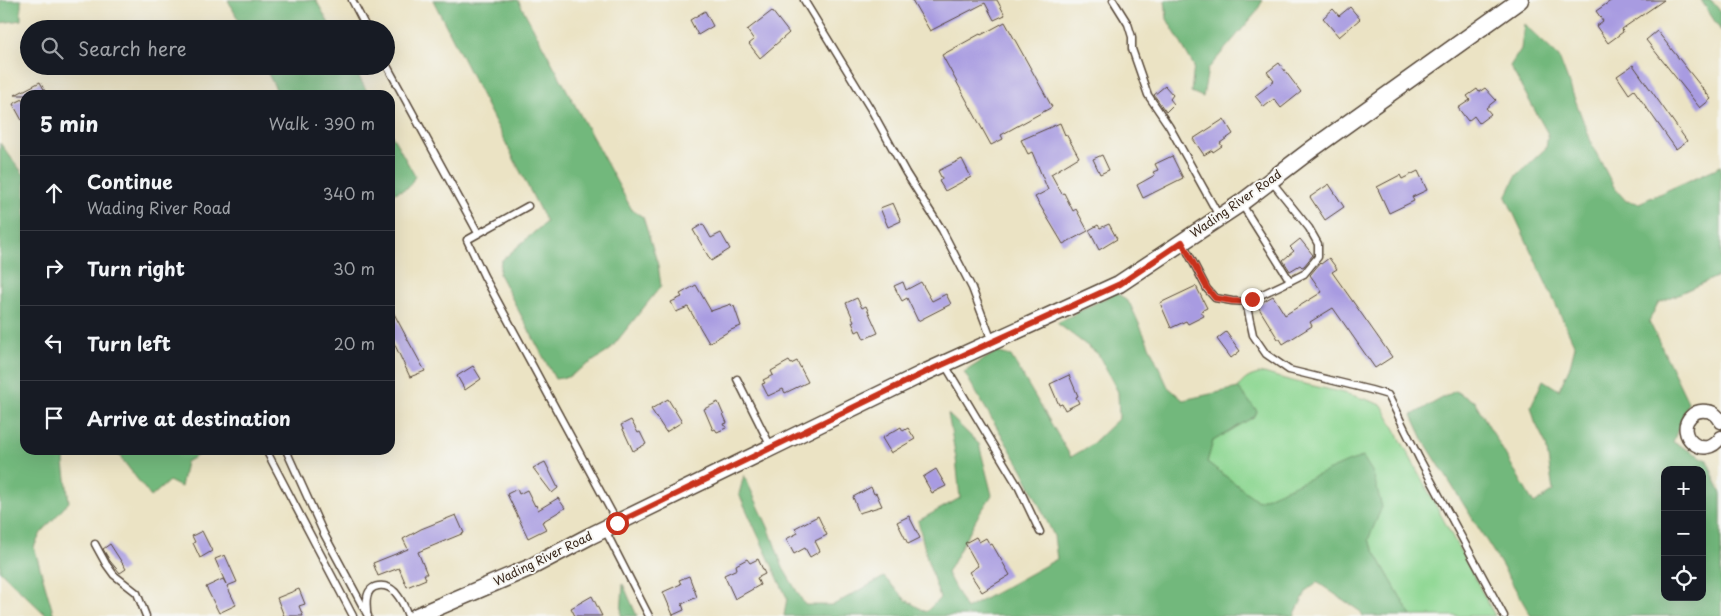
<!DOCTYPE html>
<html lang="en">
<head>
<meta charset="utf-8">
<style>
  :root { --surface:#171b24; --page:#242831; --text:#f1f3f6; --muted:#9ea1a6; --line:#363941 }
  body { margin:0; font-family:"Playpen Sans",sans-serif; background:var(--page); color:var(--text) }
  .controls { position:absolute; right:15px; bottom:15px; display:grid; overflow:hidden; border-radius:10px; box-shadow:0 5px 20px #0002 }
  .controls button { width:45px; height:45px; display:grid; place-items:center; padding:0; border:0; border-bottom:1px solid var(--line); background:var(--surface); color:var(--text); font:25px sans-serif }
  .stop { position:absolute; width:15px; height:15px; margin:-11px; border:4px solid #c8321e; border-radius:50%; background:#fff }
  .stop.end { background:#c8321e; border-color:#fff; box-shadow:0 1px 5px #0008 }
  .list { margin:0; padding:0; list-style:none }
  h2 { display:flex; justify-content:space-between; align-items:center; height:65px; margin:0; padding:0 20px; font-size:21px }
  h2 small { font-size:16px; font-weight:400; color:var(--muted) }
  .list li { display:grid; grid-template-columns:32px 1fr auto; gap:15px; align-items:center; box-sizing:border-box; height:75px; padding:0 20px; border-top:1px solid var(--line) }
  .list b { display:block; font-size:19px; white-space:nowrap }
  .list p { margin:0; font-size:16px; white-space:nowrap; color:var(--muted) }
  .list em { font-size:16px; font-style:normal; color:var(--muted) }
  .icon { flex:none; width:28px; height:28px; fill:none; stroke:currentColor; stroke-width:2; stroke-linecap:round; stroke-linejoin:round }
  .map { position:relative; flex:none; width:1721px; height:616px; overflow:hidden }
  .search { position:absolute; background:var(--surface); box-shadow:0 5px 20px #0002; left:20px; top:20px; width:375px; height:55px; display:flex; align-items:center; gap:12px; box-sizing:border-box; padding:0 18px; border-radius:28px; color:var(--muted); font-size:19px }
  .panel { position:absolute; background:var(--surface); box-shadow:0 5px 20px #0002; left:20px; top:90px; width:375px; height:365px; border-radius:15px }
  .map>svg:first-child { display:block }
</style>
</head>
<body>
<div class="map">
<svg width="1721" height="616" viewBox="0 0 1721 616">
  <rect width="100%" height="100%" fill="#f6f6f2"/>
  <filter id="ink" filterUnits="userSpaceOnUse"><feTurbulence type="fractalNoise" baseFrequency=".02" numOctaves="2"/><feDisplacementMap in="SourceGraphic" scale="10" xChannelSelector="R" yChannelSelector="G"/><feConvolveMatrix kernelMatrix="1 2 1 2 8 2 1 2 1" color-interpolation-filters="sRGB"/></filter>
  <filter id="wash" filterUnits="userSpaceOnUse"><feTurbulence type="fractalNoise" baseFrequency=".0096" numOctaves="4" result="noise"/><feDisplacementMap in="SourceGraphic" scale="20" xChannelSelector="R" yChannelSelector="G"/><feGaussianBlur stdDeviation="1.12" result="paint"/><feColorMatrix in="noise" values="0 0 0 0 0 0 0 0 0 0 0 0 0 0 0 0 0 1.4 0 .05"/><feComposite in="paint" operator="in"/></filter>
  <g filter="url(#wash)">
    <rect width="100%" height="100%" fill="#ebe3c4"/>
    <path fill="#8dd792" stroke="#648058" d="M1264 373C1303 386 1344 390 1382 405L1495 616H1411L1368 540 1381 507 1283 491 1258 501 1207 462 1213 441 1255 416 1257 411 1238 388C1244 378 1252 375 1264 373Z"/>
    <g fill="#72b87c" stroke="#56714d" fill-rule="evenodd">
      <path d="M0 0H21V20L0 23Z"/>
      <path d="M228 0H316L332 29H243Z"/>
      <path d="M433 0H518L632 210 643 217 658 265 661 286 609 351 568 377 555 379 499 274 501 261 546 222Z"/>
      <path d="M1165 0H1263L1255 14 1208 69 1203 97 1191 92 1194 66 1167 19Z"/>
      <path d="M1701 0H1711L1721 12V31Z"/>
      <path d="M1524 24 1559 57 1593 147 1614 187 1626 201 1639 203 1721 166V275L1658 303 1649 321 1688 402 1673 442 1707 460 1721 494V616H1531L1501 564 1424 441 1412 415 1455 391 1475 402 1534 504 1553 491 1546 444 1535 422 1531 406 1543 380 1559 390 1570 366 1575 346 1506 197 1516 176 1546 148 1548 134 1510 66 1521 49ZM1665 470H1702V597H1665Z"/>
      <path d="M264 66H353L369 95H279Z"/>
      <path d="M390 132 415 176 409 187 390 195Z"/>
      <path d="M0 143 25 176V450H65L64 463 69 502 41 533 34 547 54 616H47L0 571Z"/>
      <path d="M1117 292 1130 304 1168 387 1183 400 1238 388 1257 411 1255 416 1213 441 1207 462 1258 501 1350 461 1363 457 1373 473 1382 507 1368 540 1411 616H1363L1361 612 1317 582 1307 590 1294 616H784L787 598 739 494 744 475 769 529 783 568 805 605H833L884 577 906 600 926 612 940 598 928 562 918 521 960 498 956 458 948 414 979 444 992 495 978 516 947 573 966 609 1057 559 1054 536 1023 471 964 372 996 352 1011 356 1071 457 1091 445 1119 418 1118 392 1098 354 1057 323Z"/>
      <path d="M115 450H207L186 462 181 487 169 481 151 497Z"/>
      <path d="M623 584 637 616H621Z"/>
    </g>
    <g id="blocks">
      <g fill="#a89be1">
        <path d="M912 0H997L1005 15 994 20 985 3 930 31Z"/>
        <path d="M1612 0H1664L1622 29 1623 32 1608 43 1596 26 1603 21 1596 11Z"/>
        <path d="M1350 7 1360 19 1339 37 1323 18 1333 9 1339 16Z"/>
        <path d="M705 11 713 26 698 35 690 20Z"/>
        <path d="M772 11 789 33 760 58 749 44 754 40 747 30Z"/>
        <path d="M1005 22 1052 107 1001 135 1003 139 991 145 942 55 980 34 981 35Z"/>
        <path d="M1657 31 1711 99 1700 108 1646 40Z"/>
        <path d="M1279 63 1301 92 1281 108 1274 99 1264 107 1255 96 1274 81 1267 72Z"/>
        <path d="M1633 65 1687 141 1676 149 1634 90 1629 94 1617 76Z"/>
        <path d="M40 82 47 95H15Z"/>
        <path d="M1165 86 1173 95 1170 99 1174 104 1166 112 1154 95Z"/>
        <path d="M1485 88 1496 100 1486 108 1491 114 1479 123 1474 116 1468 121 1458 108 1470 100 1467 96 1477 89 1479 92Z"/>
        <path d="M25 98V126L13 104Z"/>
        <path d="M1224 119 1233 134 1220 143 1222 146 1213 152 1212 150 1204 155 1193 139Z"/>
        <path d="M1060 123 1065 135 1066 134 1079 157 1051 174 1062 194 1064 193 1073 211 1076 209 1088 231 1063 244 1035 197 1048 190 1032 152 1028 154 1021 140Z"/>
        <path d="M1102 155 1109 170 1100 174 1093 159Z"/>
        <path d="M1172 156 1183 178 1143 198 1137 185 1155 175 1153 172 1158 170 1155 164Z"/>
        <path d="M962 159 971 177 945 191 939 181 942 179 938 171Z"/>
        <path d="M1418 171 1427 190 1412 197 1414 201 1389 213 1377 187 1400 175 1402 179Z"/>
        <path d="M1329 184 1344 207 1325 220 1310 197Z"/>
        <path d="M893 203 901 221 888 227 880 208Z"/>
        <path d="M703 224 711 238 721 233 730 249 711 261 693 230Z"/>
        <path d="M1109 224 1117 239 1099 250 1089 230 1098 225 1100 228Z"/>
        <path d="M1300 239 1313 255 1304 266 1302 267 1300 265 1290 271 1283 260 1294 251 1290 247Z"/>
        <path d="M1329 258 1337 269 1332 272 1392 357 1375 368 1333 308 1310 322 1312 326 1283 344 1280 339H1278L1257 305 1273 296 1285 315 1322 292 1310 275 1320 263 1321 264Z"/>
        <path d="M903 282 906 290 921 282 932 301 946 294 951 304 918 321 907 298 902 301 894 286Z"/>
        <path d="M696 285 711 311 731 304 732 307 734 306 741 326 731 330 709 343 688 307 676 312 671 302 682 297 680 294Z"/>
        <path d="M1196 286 1207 308 1201 311 1204 316 1188 324 1186 321 1171 328 1160 303Z"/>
        <path d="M857 298 862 308 866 306 878 333 864 339 860 330 856 332 852 322 854 321 846 303Z"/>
        <path d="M390 306 409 342 425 371 410 377 393 341 390 342Z"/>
        <path d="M1226 332 1240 351 1231 358 1217 339Z"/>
        <path d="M789 361 791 364 797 361 808 382 785 393 783 389 768 396 762 384 765 383 763 380 773 375 771 371Z"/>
        <path d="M473 366 481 379 465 390 457 376Z"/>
        <path d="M1069 375 1078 396 1076 397 1079 403 1065 410 1062 404 1059 405 1050 384Z"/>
        <path d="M668 399 682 422 666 432 651 409Z"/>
        <path d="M718 402 727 423 724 424 726 428 717 432 715 429 713 430 704 409Z"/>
        <path d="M631 420 638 433 640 432 646 444 633 451 621 425Z"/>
        <path d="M901 427 903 431 908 428 915 439 891 453 882 438Z"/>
        <path d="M545 462 558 488 552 493 533 468Z"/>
        <path d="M936 469 946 486 932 493 923 477Z"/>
        <path d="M871 487 874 494 876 493 882 506 859 513 853 497Z"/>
        <path d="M517 489 519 494 527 490 535 506 536 505 538 510 558 498 565 508 542 522 546 529 528 538 507 494Z"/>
        <path d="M456 515 464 533 418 552 427 574H424L426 579 407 587 399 568 378 576 373 563 408 549 403 539 421 529Z"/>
        <path d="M818 516 827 535 815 541 820 551 810 557 805 548 794 554 786 539 798 533 795 528Z"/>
        <path d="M909 516 920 538 908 544 897 522Z"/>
        <path d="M202 531 212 551 200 558 193 543 195 542 192 536Z"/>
        <path d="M976 537 979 542 986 538 990 545 992 544 1010 575 982 592 969 572 978 566 965 543Z"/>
        <path d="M110 544 126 569 120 573 110 561 103 549Z"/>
        <path d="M225 555 237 582 227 586 236 605 219 613 206 587 223 579 226 584 215 559Z"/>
        <path d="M747 559 750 563 758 559 765 574 757 578 760 585 735 599 724 575 737 569 736 565Z"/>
        <path d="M689 576 697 597 682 604 684 610 673 615 663 592 681 584 679 580Z"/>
        <path d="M299 589 305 604 299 606 303 616H284L277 598Z"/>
        <path d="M592 596 602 616H575L571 608Z"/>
      </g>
    </g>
  </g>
  <g filter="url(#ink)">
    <use href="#blocks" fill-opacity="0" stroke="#554637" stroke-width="1"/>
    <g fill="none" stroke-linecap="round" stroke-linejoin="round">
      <g stroke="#554637" stroke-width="9">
        <g id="service">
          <path d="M352 0 367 29"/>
          <path d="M804 0 873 113 906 173 942 230 972 288 992 341"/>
          <path d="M1113 0 1128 24 1132 37V49L1148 95 1169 126 1219 216"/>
          <path d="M386 64 478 233"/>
          <path d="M1272 182 1309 228 1318 244V257L1304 274 1290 281"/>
          <path d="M1241 203 1290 281 1252 299 1247 307 1253 335 1266 354 1289 370 1371 390 1388 395 1419 458 1504 616"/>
          <path d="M528 206 467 240 484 276 617 522"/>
          <path d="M1183 243 1207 289 1215 298 1232 301 1250 302"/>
          <path d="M945 365 1019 488 1040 532"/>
          <path d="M737 379 771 447"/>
          <path d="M266 450 353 616"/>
          <path d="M286 450 324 534 368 616"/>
          <path d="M605 530 649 616"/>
          <path d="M95 544 106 564 114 575 137 593 146 616"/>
          <path d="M367 613C367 608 366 603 367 598 369 583 386 583 395 592 401 599 405 607 408 616"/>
        </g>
      </g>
      <g stroke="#554637" stroke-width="15">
        <path id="minor" d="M1721 422C1718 416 1713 411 1706 411 1700 410 1695 412 1691 416 1673 434 1704 463 1721 437"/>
      </g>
      <g stroke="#554637" stroke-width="19">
        <path id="secondary" d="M417 616 529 568 590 536 924 373 1119 284 1241 203 1312 149 1520 0"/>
      </g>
      <use href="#service" stroke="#fff" stroke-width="6"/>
      <use href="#minor" stroke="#fff" stroke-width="12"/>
      <use href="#secondary" stroke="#fff" stroke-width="16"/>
    </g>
  </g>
  <g fill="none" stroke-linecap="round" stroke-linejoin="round" filter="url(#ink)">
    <path stroke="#c8321e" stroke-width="6" d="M617 523 924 373 1120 284 1182 242 1207 288 1215 298 1232 301 1250 302 1252 299"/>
  </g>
  <g text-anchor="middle" stroke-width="4" stroke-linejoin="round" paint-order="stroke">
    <g font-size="12" fill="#3b2a1e" stroke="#f6f6f2">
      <text transform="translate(1236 204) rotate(-35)" y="4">Wading River Road</text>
      <text transform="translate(543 559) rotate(-26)" y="4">Wading River Road</text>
    </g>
  </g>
</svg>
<div class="controls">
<button>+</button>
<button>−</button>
<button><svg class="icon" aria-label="locate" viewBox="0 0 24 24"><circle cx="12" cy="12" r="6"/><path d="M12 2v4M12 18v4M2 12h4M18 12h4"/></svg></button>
</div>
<div class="stop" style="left:617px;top:523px"></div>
<div class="stop end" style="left:1252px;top:299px"></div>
<div class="search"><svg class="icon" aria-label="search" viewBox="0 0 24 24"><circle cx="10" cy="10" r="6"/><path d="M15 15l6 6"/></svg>Search here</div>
<section class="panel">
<h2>5 min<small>Walk · 390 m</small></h2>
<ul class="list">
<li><svg class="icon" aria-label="ahead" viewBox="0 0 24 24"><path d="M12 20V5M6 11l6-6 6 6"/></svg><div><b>Continue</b><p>Wading River Road</p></div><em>340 m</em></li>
<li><svg class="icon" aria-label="right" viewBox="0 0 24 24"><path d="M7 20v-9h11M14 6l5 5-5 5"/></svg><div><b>Turn right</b></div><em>30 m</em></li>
<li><svg class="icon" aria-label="left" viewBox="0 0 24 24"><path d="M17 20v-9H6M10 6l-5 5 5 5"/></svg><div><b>Turn left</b></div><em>20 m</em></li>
<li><svg class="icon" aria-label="arrive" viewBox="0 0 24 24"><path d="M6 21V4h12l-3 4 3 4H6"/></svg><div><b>Arrive at destination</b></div></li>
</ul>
</section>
</div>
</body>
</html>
